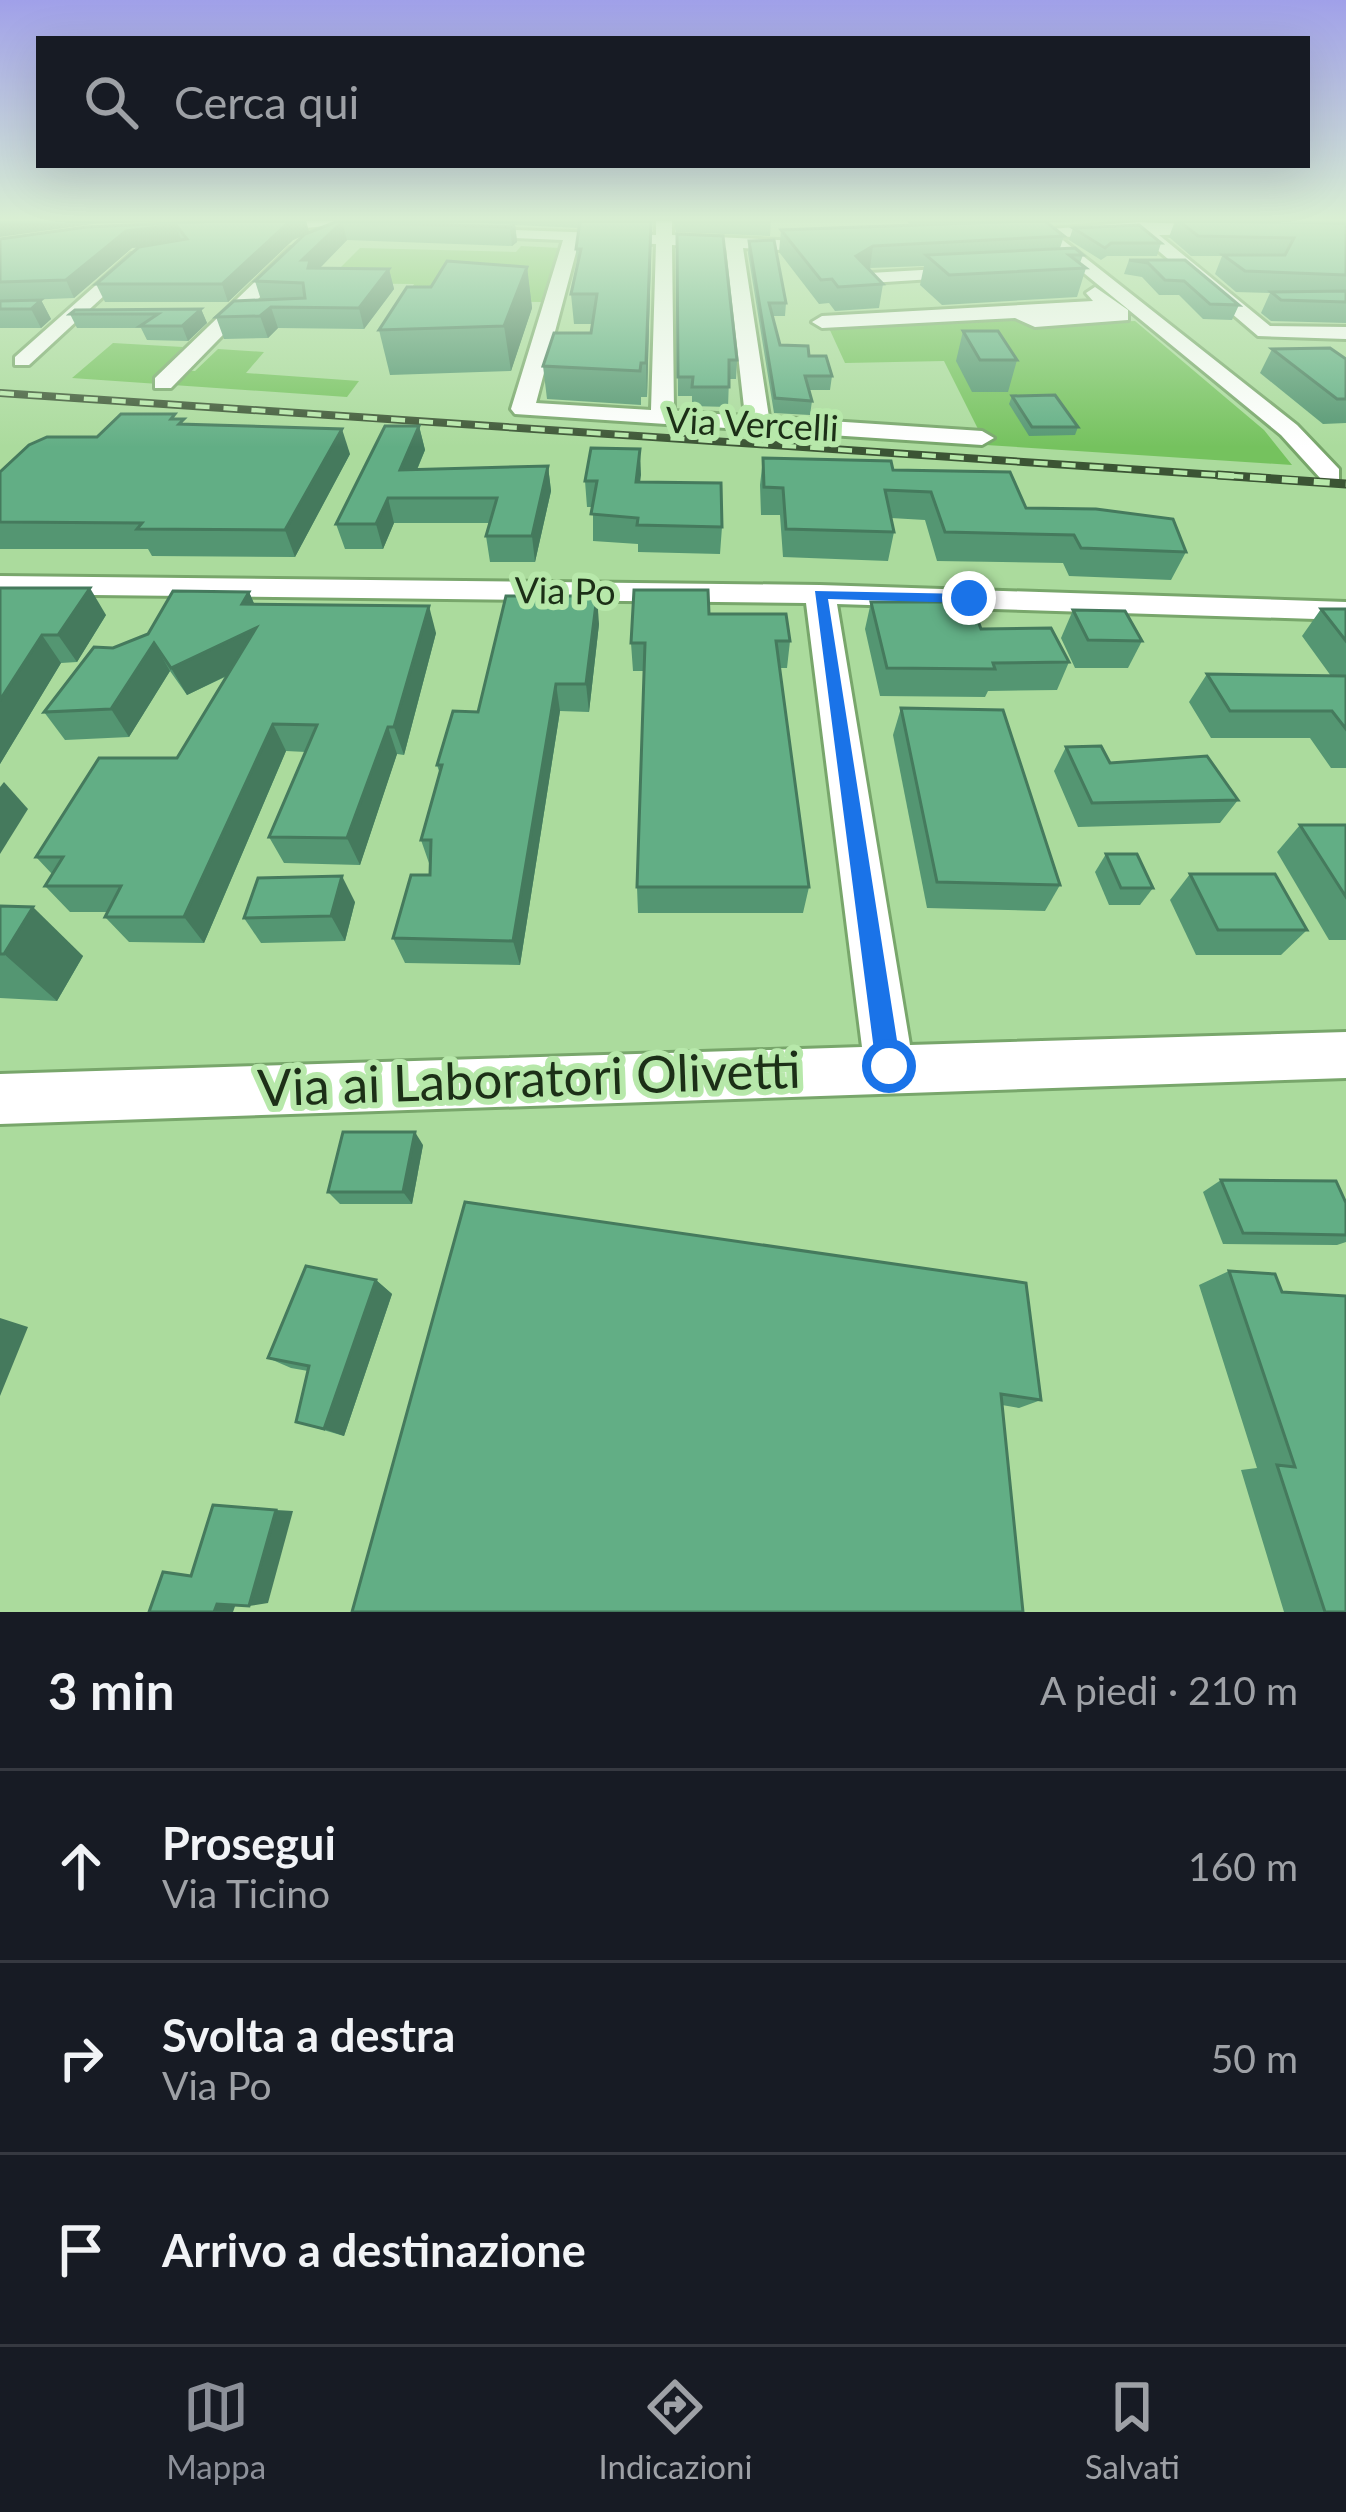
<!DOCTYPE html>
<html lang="it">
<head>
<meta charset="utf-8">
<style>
  :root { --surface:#171b24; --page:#242831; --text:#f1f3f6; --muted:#9ea1a6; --line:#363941; --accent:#8c9099 }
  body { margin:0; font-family:Lato,sans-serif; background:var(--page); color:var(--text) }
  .stop { position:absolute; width:36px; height:36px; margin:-27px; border:9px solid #1a73e8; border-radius:50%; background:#fff }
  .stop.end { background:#1a73e8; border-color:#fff; box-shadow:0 3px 12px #0008 }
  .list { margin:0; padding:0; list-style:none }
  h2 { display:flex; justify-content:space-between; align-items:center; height:156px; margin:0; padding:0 48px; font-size:51px }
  h2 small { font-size:39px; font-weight:400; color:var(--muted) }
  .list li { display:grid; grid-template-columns:78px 1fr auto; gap:36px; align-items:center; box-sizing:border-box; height:192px; padding:0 48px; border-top:3px solid var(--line) }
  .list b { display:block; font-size:45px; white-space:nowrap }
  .list p { margin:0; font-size:39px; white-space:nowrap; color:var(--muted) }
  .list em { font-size:39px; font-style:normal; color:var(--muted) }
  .icon { flex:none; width:66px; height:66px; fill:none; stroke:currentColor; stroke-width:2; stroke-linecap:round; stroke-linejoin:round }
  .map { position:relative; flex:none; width:1346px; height:1612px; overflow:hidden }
  .search { position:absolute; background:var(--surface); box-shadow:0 12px 48px #0002; left:36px; right:36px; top:36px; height:132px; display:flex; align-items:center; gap:30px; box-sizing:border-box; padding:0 42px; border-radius:0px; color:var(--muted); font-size:45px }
  .sheet { height:732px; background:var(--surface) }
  nav { display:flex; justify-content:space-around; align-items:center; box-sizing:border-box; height:168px; border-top:3px solid var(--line); background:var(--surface); font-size:33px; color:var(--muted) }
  nav a { display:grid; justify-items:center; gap:6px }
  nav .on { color:var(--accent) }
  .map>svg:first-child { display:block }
</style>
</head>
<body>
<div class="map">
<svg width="1346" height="1612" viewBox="0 0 1346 1612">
  <rect width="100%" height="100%" fill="#abdb9d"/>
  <g fill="#75c25e">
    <path d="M521 246 560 248 542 302 406 300 414 284 325 283 360 248 516 252Z"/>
    <path d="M1015 316 1028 325 1135 321 1264 430 1292 465 986 445 944 361 845 363 829 328Z"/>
    <path d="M113 343 183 347 161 369 195 371 218 349 264 352 246 373 359 381 347 397 72 378Z"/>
  </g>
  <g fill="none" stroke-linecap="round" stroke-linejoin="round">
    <g stroke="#78a66b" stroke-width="6">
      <g id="minor">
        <path d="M293 221H376L253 233 245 228Z"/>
        <path d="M656 221H672V235L799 241 807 246 799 251 743 248 769 417 982 431 994 438 982 445 515 414 511 409 563 240 468 236 462 228 656 235ZM579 241 656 244 651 410 536 403ZM672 245 726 248 745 416 674 411Z"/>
        <path d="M1140 222 1230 226 1224 234 1159 235 1270 326 1346 327V339L1258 336 1140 235 1059 237 1297 425 1339 469V479H1321L1281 435 1040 237 999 233Z"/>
        <path d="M290 248 304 252 171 388H155V378Z"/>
        <path d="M131 254 145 258 29 365H15V357Z"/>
        <path d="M973 267 979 268V276L870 283 861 278 870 273Z"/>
        <path d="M1095 287 1128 310V320L1035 327 1015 318 822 328 812 322 822 316 1093 301 1086 293Z"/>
        <path d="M0 576 820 585 1346 602V620L837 604 910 1045 1346 1032V1078L0 1124V1074L862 1047 806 603 0 594Z"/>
      </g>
    </g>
    <use href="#minor" fill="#fff" fill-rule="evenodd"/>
    <g stroke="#3b5434" stroke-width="8">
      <path id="rail-far1" d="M0 393 1262 478"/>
    </g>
    <g stroke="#3b5434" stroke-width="9">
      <path id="rail" d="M1218 475 1346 484"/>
    </g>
    <use href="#rail-far1" stroke="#b7e8aa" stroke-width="4.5" stroke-dasharray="14" stroke-linecap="butt"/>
    <use href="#rail" stroke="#b7e8aa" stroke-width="6" stroke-dasharray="16" stroke-linecap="butt"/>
  </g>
  <g fill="#549672">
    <path d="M0 221H175L93 224Z"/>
    <path d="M216 221H306L309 232 338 221H652L647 397H641V405L547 399 543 366 591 333 592 324H574L571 294 577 264 576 249 579 228 515 225 517 242 512 246 347 240 320 268 389 269 394 289 364 329 278 328 268 338 224 339 216 317 261 300 255 281 303 235 293 240 228 302H105L96 284 148 246 132 248 74 298 0 301 41 300 51 319 41 328H0V239Z"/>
    <path d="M673 221H771L770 236 676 232Z"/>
    <path d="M907 221H1077L1047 222 1064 236 1060 248 1083 255 1080 263 1086 268 1077 297 942 305 920 285 924 266 870 268 883 284 879 308 835 311 829 303 819 304 779 252 781 230 910 225Z"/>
    <path d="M1175 221 1346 223V323L1271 321 1261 313 1270 293 1236 292 1215 274 1222 256H1191L1169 237Z"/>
    <path d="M1073 228 1161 243 1157 256H1107L1101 260 1069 240Z"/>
    <path d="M677 234 737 360 736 379H729L728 407 692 406V396H678Z"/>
    <path d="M749 241 786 303 785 316H773L780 345 809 356 832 376 830 390H809L812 401 810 415 774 413 748 253Z"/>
    <path d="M1129 260H1185L1239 305 1232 320 1203 319 1179 295H1159L1142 277 1124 274Z"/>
    <path d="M527 267 532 308 511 371 390 375 379 330 431 287Z"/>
    <path d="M201 309 207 323 188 341 147 340 141 328H77L70 314Z"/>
    <path d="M963 331 1017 360 1008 392H972L956 361Z"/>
    <path d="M1272 349 1346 359V423L1323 424 1260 373Z"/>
    <path d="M1012 396 1078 427 1075 435 1029 436 1009 404Z"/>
    <path d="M177 419 186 425 350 454 295 557 152 556 148 549H0V472L97 437Z"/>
    <path d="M419 426 425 450 417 470 548 466 551 491 535 562H490L486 536 489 523H394L383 549H345L336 524Z"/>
    <path d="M640 449V482L722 527 720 554 638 552V544L593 541V507H587L585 481Z"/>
    <path d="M763 458 893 470 1186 552 1171 580 1069 576 1063 563 937 561 925 520 891 518 894 532 888 561 783 557 780 515H761L760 485Z"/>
    <path d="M0 588 106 615 77 662 61 663 0 764Z"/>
    <path d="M249 592 254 604 436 633 404 755 397 754 360 865 284 863 269 837 306 752 286 751 204 943 129 942 105 917 108 912H70L45 886 52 874 36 857 177 758 227 676 187 695 170 671 129 737 65 740 44 712 113 648Z"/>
    <path d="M871 602 981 629 1069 662 1057 690 988 691 985 697 880 696 865 629Z"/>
    <path d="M1321 609H1346V768H1331L1310 738H1211L1189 702 1207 674 1331 676 1302 636Z"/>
    <path d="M1073 610 1142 641 1128 668H1075L1061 638Z"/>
    <path d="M709 614 790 641 787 668H780L809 887 803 913H638L637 887 644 671H633L631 643Z"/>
    <path d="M599 624 589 712 560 711 520 965 405 963 393 938 430 875V866L421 840 440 774 437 765 478 712Z"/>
    <path d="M901 708 1060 885 1045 911 927 908 893 735Z"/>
    <path d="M1066 747 1110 763 1238 800 1220 823 1078 827 1054 771Z"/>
    <path d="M1300 825H1346V940H1329L1277 852Z"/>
    <path d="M1106 854 1153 888 1140 905H1109L1095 872Z"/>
    <path d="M1190 874 1307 930 1281 955H1196L1170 900Z"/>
    <path d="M355 902 345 941 261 943 244 918Z"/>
    <path d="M0 906 83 956 57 1001 0 998Z"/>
    <path d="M423 1145 412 1204H340L328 1192Z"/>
    <path d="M1221 1180 1346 1203V1242L1337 1245 1223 1244 1203 1192Z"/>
    <path d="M465 1202 1041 1400 1019 1408 1002 1405Z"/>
    <path d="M1229 1271 1346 1612H1284L1241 1470 1257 1468 1199 1285Z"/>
    <path d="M376 1280 392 1294 344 1436 296 1422 308 1371 291 1368 268 1358Z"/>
  </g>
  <g fill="#457a5d">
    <path d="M0 221H91L93 224 0 237Z"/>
    <path d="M294 221H306L309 233 293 240 228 302 222 284 288 223Z"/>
    <path d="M651 221V248L647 397 646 363Z"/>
    <path d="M342 222 347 240 314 274 302 260Z"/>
    <path d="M515 223 517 242 512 246 510 227Z"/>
    <path d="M176 225 182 242 132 248 74 298 66 280 126 231Z"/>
    <path d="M873 246 870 268 853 279 856 256Z"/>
    <path d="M527 267 532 308 511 371 504 326Z"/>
    <path d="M389 269 394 289 364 329 359 308Z"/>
    <path d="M41 300 51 319 41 328 31 309Z"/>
    <path d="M271 307 278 328 268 338 260 316Z"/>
    <path d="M201 309 207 323 188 341 182 326Z"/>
    <path d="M419 426 425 450 406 495 400 470Z"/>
    <path d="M342 429 350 454 295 557 285 530Z"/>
    <path d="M640 449 641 475 637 508 636 482Z"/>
    <path d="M548 466 551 491 535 562 532 536Z"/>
    <path d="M388 498 394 523 383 549 376 524Z"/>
    <path d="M90 588 106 615 77 662 58 635Z"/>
    <path d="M249 592 261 619 269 655 187 695 171 668 242 604Z"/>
    <path d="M597 596 599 624 589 712 586 684Z"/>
    <path d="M429 606 436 633 404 755 394 727Z"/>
    <path d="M42 635 61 663 0 764V700Z"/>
    <path d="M154 643 170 671 129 737 111 709Z"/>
    <path d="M556 684 560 711 520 965 513 941Z"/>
    <path d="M273 724 286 751 204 943 184 917Z"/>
    <path d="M388 727 397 754 360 865 347 838Z"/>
    <path d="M4 782 28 809 0 854V787Z"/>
    <path d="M342 876 355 902 345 941 331 916Z"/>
    <path d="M33 907 83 956 57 1001 4 954Z"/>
    <path d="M415 1132 423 1145 412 1204 403 1192Z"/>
    <path d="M376 1280 392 1294 344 1436 324 1429Z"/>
    <path d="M0 1318 28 1327 0 1396Z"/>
    <path d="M276 1510 293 1511 268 1603 249 1606Z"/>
    <path d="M237 1601 233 1612H214L217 1604Z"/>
  </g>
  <g fill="#62ae85" stroke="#457a5d" stroke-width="3">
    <path d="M216 221H294L288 223 222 284H96L139 247 187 239 176 225 126 231 66 280 0 282V239L86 227Z"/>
    <path d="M338 221H479L515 223 510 227 342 222 302 260H310L308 268 389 269 359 308 271 307 260 316 216 317 234 301 305 298 303 283 255 281 305 234Z"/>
    <path d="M580 221H651L646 363H641L640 371 543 366 554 333H591L597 294H571L581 249H576Z"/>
    <path d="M1023 221H1045L1064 236 873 246 856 256 883 284 838 287 832 279 821 280 781 230Z"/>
    <path d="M1179 221 1346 223V275L1245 271 1223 255H1285L1294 238 1198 236Z"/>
    <path d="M1139 225 1161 243H1111L1105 248 1073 228Z"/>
    <path d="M677 234 723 236 737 360H729V387H692L693 377H678Z"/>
    <path d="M774 240 786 303H769L780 345 808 346 809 356H826L832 376H805L812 401 775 398 749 241Z"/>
    <path d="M1075 248 1083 255H1069L1086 268 949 275 926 255Z"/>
    <path d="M1129 260H1185L1239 305 1210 304 1184 281 1165 280 1148 263Z"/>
    <path d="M447 261 527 267 504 326 379 330 407 287H431Z"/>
    <path d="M1346 291V302L1281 300 1271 292Z"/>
    <path d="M41 300 31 309H0V301Z"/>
    <path d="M201 309 182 326H140L158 314H70L75 310Z"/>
    <path d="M963 331H998L1017 360H980Z"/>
    <path d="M1330 348 1346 359V399H1337L1272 349Z"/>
    <path d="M1055 395 1078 427H1032L1012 396Z"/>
    <path d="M121 414H175L171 419H184L179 424 342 429 285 530 137 529 142 523 0 522V472L29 445 47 437H97Z"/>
    <path d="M385 426H419L400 470 548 466 532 536H486L497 498H388L376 524H336Z"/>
    <path d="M591 448 640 449 636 482 721 483 722 527 637 525 638 518 591 514 597 481H585Z"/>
    <path d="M763 458 891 461 893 470 1010 472 1026 508 1096 509 1173 519 1186 552 1081 548 1074 535 945 532 931 492 885 490 894 532 786 529 783 488 764 487Z"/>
    <path d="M0 588H90L58 635H42L0 700Z"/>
    <path d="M634 590H708L709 614H786L790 641H776L809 887H637L645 643H631Z"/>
    <path d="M173 591 249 592 242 604 429 606 394 727H388L347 838 269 837 317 725 273 724 184 917H105L121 886H45L63 857H36L99 758H177L256 628 171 668 154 643 111 709 44 712 94 647 113 648 148 634Z"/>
    <path d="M506 596H597L586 684H556L513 941 393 938 411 875H430L431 840H421L442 765H437L453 711 478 712Z"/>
    <path d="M871 602H971L981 629 1051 628 1069 662 993 663 995 669 887 668Z"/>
    <path d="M1321 609H1346V641Z"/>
    <path d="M1073 610 1125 611 1142 641 1088 640Z"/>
    <path d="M1207 674 1346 676V729L1332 711H1230Z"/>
    <path d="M901 708 1003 710 1060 885 937 882Z"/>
    <path d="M1101 746 1110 763 1207 756 1238 800 1092 803 1066 747Z"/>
    <path d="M1300 825H1346V897Z"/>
    <path d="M1106 854H1137L1153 888H1121Z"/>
    <path d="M1190 874H1275L1307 930H1218Z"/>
    <path d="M342 876 331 916 244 918 258 878Z"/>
    <path d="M0 906 33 907 4 954H0Z"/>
    <path d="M343 1132H415L403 1192H328Z"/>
    <path d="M1221 1180 1336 1181 1346 1203V1235L1243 1233Z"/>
    <path d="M465 1202 1026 1283 1041 1400 1001 1394 1023 1612H352Z"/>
    <path d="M306 1266 376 1280 324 1429 296 1422 309 1366 268 1358Z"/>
    <path d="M1229 1271 1275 1274 1282 1292 1346 1296V1612H1325L1277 1465 1295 1467Z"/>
    <path d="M213 1505 276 1510 249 1606 217 1604 214 1612H149L163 1572 191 1576Z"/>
  </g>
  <linearGradient id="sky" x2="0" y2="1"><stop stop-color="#a0a0e9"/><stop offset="0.49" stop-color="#d9efd3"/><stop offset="1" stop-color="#d9efd3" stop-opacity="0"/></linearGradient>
  <rect width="1346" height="447" fill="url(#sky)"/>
  <path fill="#1a73e8" d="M815 591 969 594 977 598 969 603 828 599 901 1066 889 1078 876 1066Z"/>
  <g text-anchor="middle" stroke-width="12" stroke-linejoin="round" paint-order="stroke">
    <g font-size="36" fill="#1c2f17" stroke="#b7e8aa">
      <text transform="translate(752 424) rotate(3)" y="13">Via Vercelli</text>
      <text transform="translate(565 591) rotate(1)" y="13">Via Po</text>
    </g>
    <g font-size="51" fill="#1c2f17" stroke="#b7e8aa">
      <text transform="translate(529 1079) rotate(-2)" y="18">Via ai Laboratori Olivetti</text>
    </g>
  </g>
</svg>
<div class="stop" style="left:889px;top:1066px"></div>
<div class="stop end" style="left:969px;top:598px"></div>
<div class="search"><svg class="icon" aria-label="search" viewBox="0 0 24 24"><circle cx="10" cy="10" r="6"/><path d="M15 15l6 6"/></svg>Cerca qui</div>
</div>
<section class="sheet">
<h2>3 min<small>A piedi · 210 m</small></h2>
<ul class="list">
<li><svg class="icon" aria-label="ahead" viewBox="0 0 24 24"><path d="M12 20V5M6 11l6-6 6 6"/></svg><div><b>Prosegui</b><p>Via Ticino</p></div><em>160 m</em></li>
<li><svg class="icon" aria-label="right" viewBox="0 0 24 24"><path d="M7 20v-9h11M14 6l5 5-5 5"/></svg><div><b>Svolta a destra</b><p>Via Po</p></div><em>50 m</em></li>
<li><svg class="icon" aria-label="arrive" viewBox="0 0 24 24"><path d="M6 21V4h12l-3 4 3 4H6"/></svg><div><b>Arrivo a destinazione</b></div></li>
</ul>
</section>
<nav>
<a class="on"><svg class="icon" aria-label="map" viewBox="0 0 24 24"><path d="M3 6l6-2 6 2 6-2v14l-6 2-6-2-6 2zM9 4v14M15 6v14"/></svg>Mappa</a>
<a><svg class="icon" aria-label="directions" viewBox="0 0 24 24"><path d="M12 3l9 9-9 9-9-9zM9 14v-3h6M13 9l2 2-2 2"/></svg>Indicazioni</a>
<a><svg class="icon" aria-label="saved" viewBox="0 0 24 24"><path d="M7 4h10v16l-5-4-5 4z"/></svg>Salvati</a>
</nav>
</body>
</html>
